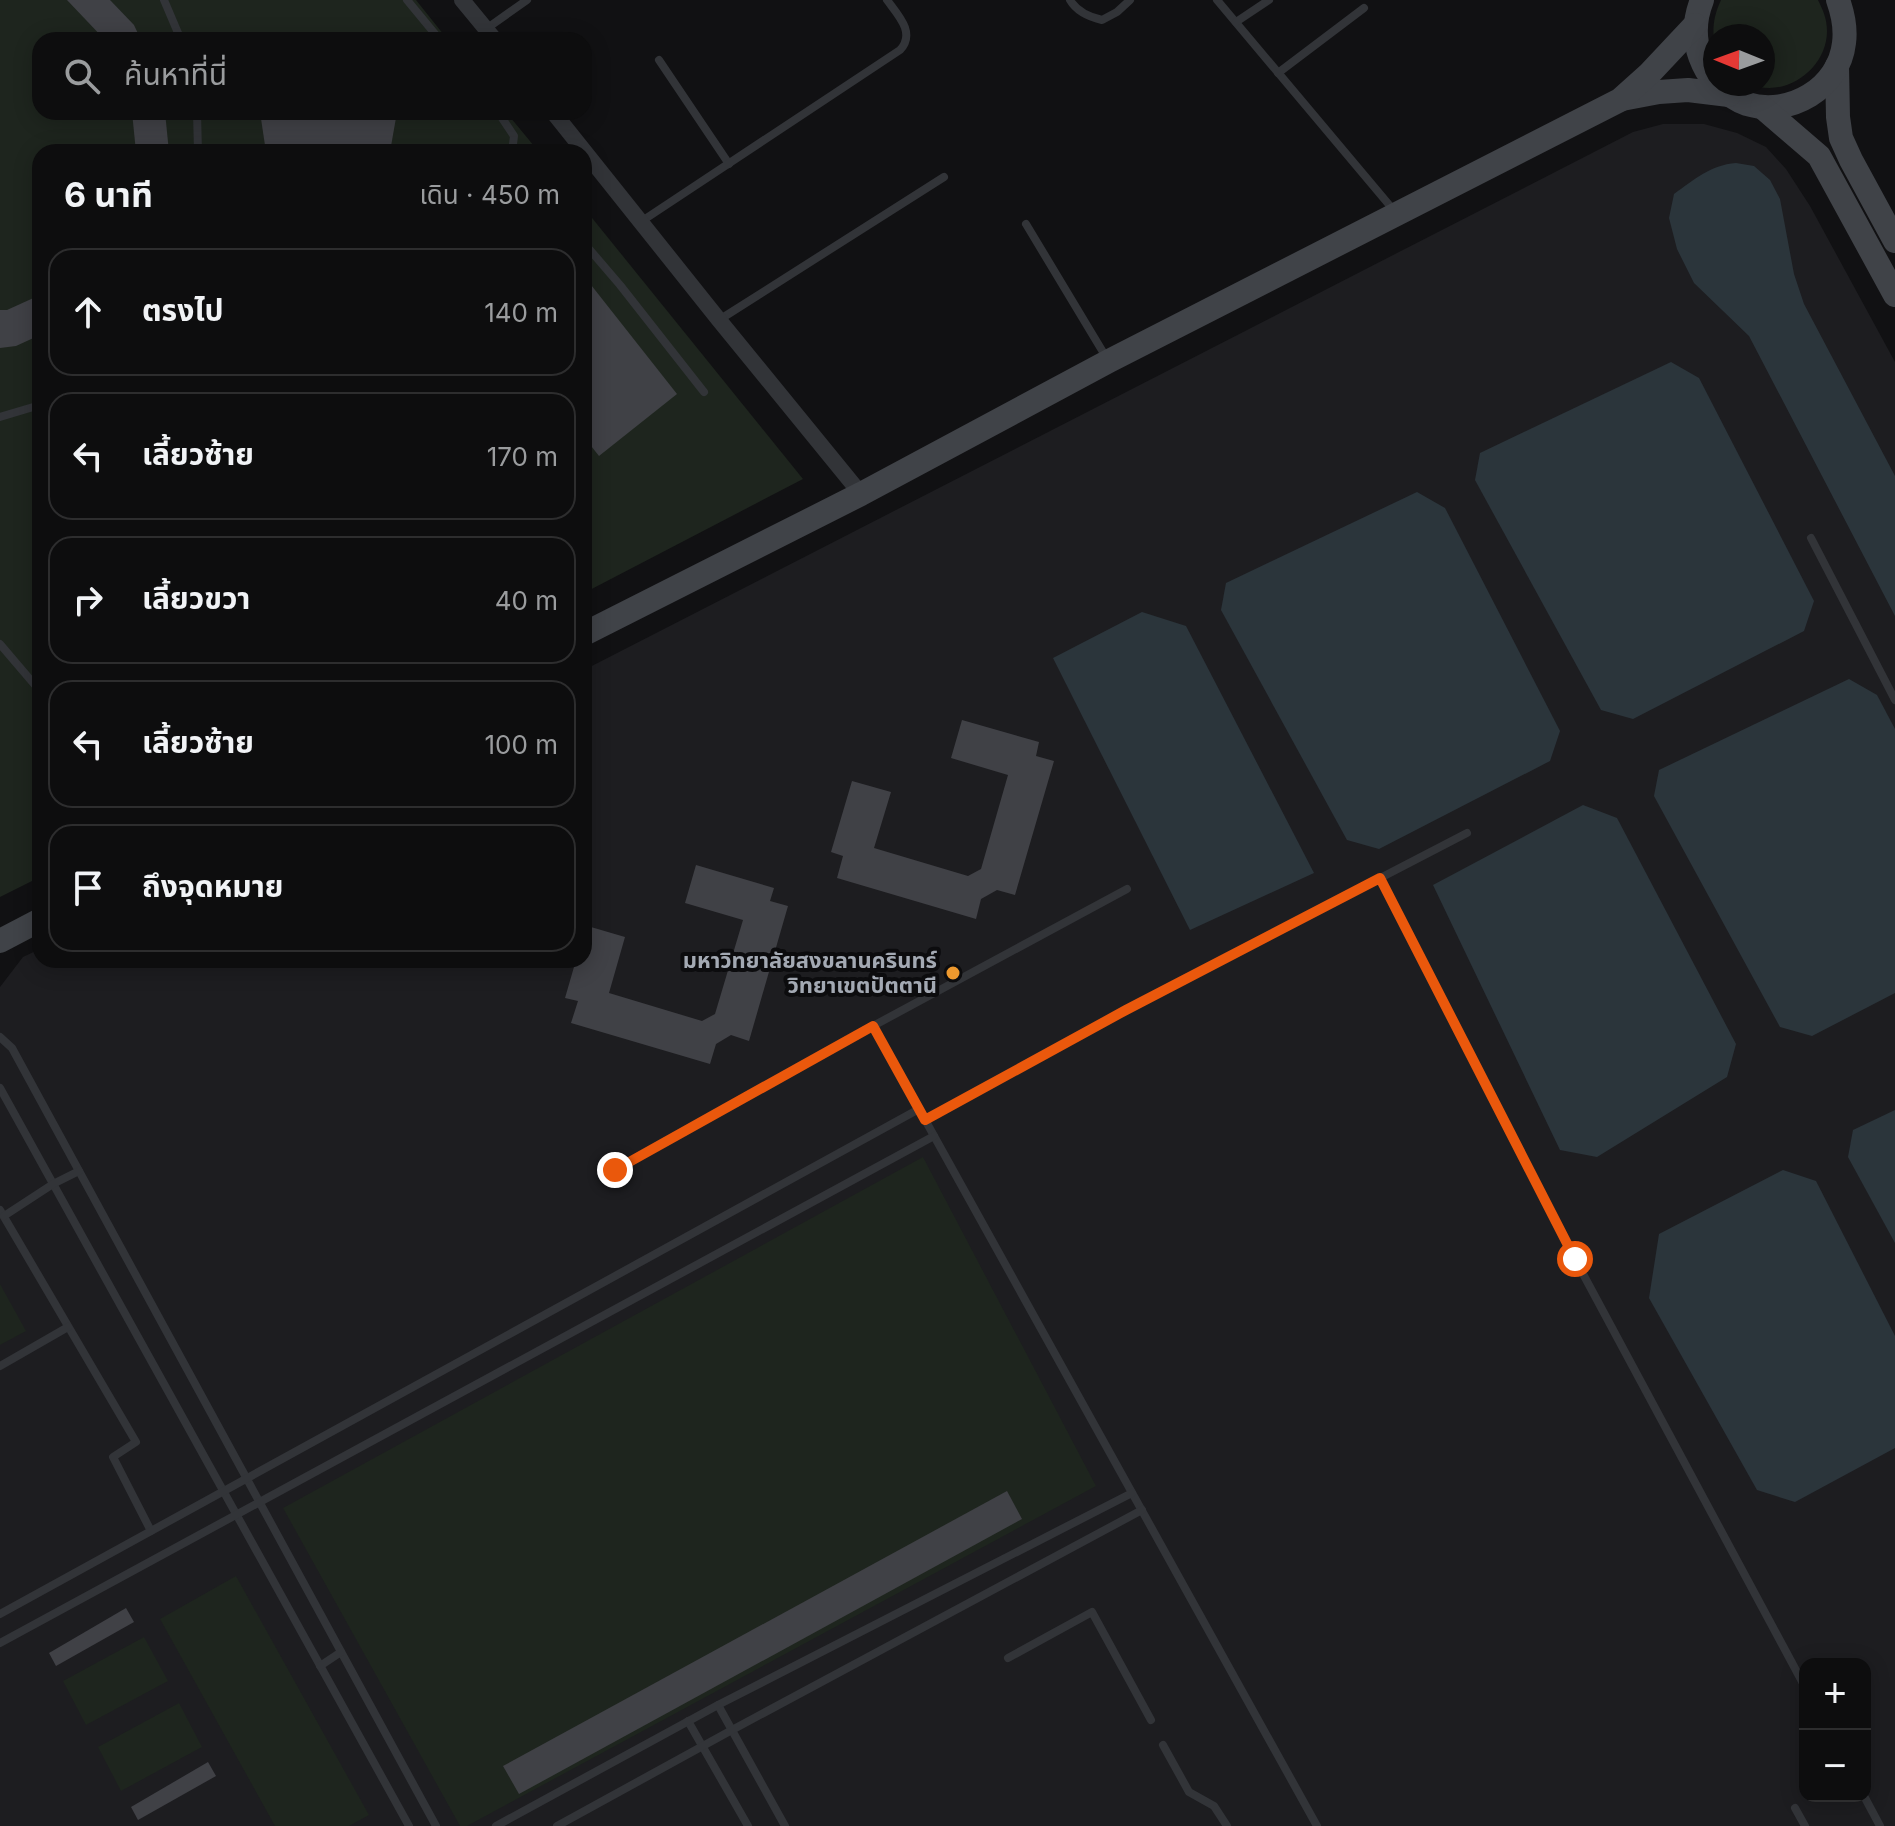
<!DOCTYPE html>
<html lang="th">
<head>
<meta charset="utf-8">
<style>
  :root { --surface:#0d0d0e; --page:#1b1b1c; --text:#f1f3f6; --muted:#9a9c9e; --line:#2d2d2e }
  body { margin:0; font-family:Inter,"Noto Sans Thai",sans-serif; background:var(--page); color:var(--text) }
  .controls { position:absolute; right:24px; bottom:24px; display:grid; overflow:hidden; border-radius:16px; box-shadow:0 4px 20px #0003 }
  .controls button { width:72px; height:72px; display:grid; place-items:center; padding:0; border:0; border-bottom:2px solid var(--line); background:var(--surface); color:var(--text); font:40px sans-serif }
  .compass { position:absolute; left:1703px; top:24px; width:72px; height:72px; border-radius:50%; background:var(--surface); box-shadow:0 4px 20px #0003; rotate:271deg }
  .stop { position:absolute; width:24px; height:24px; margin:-18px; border:6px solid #ea580c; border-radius:50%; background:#fff }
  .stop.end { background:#ea580c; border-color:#fff; box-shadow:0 2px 8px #0008 }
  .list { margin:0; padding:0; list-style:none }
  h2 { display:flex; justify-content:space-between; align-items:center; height:104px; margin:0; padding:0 32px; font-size:34px }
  h2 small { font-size:26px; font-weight:400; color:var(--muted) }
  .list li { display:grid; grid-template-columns:52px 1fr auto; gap:24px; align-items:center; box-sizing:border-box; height:128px; margin:0 16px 16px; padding:0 16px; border:2px solid var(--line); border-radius:24px }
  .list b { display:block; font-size:30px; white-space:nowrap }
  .list em { font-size:26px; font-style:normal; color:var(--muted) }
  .icon { flex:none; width:44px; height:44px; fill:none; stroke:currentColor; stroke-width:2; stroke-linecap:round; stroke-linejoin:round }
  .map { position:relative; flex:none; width:1895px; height:1826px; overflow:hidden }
  .search { position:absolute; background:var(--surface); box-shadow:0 4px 20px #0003; left:32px; top:32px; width:560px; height:88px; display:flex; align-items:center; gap:20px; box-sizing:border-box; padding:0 28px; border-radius:24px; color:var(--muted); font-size:30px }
  .panel { position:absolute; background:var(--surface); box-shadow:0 4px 20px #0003; left:32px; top:144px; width:560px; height:824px; border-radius:24px }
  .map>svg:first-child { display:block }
</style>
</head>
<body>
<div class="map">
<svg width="1895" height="1826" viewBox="0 0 1895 1826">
  <rect width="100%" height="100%" fill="#111113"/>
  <path fill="#1d1d20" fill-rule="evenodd" d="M1663 124H1704L1737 133 1766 147 1786 169 1810 206 1895 362V1826H0V987L23 957 40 949V960H584V670L1633 132ZM1805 1664H1865V1796H1805Z"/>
  <g fill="#1e251e">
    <path d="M0 0H416L448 40H40V112H506L539 152H40V877L0 897Z"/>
    <path d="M1721 0H1818C1823 10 1827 19 1827 31 1827 69 1785 99 1750 84H1763V36H1715V48C1712 30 1713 17 1721 0Z"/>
    <path d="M584 208 803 479 584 593Z"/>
    <path d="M923 1157 1096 1486 467 1826H460L283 1508Z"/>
    <path d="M0 1284 26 1331 0 1345Z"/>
    <path d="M236 1576 369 1815 349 1826H275L160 1619Z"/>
    <path d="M144 1637 168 1681 86 1725 63 1681Z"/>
    <path d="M179 1703 202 1747 121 1791 98 1747Z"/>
  </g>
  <g fill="#2b353b">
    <path d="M1736 163 1754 166 1770 180 1780 199 1794 274 1804 304 1895 476V616L1749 336 1694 283 1677 249 1669 218 1674 194C1694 180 1710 165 1736 163Z"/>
    <path d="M1671 362 1699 378 1814 601 1804 631 1633 719 1601 710 1475 480 1480 453Z"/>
    <path d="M1417 492 1445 508 1560 731 1550 761 1379 849 1347 840 1221 610 1226 583Z"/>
    <path d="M1142 612 1186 626 1314 873 1190 930 1053 658Z"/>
    <path d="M1849 679 1877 695 1895 729V993L1812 1036 1780 1027 1654 796 1659 770Z"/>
    <path d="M1583 805 1617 818 1736 1044 1727 1077 1597 1157 1560 1150 1433 885Z"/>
    <path d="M1895 1110V1243L1848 1157 1853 1130Z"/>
    <path d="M1783 1170 1816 1181 1895 1336V1448L1795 1502 1757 1490 1649 1298 1659 1234Z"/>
  </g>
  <g fill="#404146">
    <path d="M67 0H110L134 25 141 40H105Z"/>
    <path d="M132 112H165L169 152H136Z"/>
    <path d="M260 112H397L390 152H266Z"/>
    <path d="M584 276 677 394 599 456 584 437Z"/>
    <path d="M40 295V335L16 346 0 348V310H7Z"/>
    <path d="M962 720 1039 742 1036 756 1054 761 1015 895 997 890 981 899 976 919 837 878 843 856 831 852 852 781 891 792 874 848 968 876 981 869 1008 775 951 758Z"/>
    <path d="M696 865 774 888 770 901 788 906 749 1041 731 1035 716 1044 710 1064 571 1023 578 1001 565 998 576 960H584V925L625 937 609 993 702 1021 715 1014 743 920 685 903Z"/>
    <path d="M1007 1491 1022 1519 519 1794 503 1766Z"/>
    <path d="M126 1608 134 1622 56 1666 49 1653Z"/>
    <path d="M208 1762 216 1776 138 1820 131 1807Z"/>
  </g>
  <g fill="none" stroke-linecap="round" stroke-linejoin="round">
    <g stroke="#323438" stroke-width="8">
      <path d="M164 0 181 40"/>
      <path d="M407 0 440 40"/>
      <path d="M1070 0C1077 12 1089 17 1102 20L1117 12 1130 0"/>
      <path d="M1217 0 1396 213"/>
      <path d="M1236 22 1269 0"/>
      <path d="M486 29 527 0"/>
      <path d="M659 60 729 164"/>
      <path d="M1278 73 1364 8"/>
      <path d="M197 112 198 152"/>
      <path d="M498 112 514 136 512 152"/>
      <path d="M642 221 900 50C916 33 898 15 887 0"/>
      <path d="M1026 224 1106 357"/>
      <path d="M584 243 620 285 704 392"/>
      <path d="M719 320 944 177"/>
      <path d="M0 417 40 405"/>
      <path d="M1811 538 1895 700"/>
      <path d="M0 644 40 691"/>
      <path d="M1380 878 1575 1259 1805 1687"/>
      <path d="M873 1026 1317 1826"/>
      <path d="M0 1037 12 1048 436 1826"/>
      <path d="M0 1088 409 1826"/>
      <path d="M925 1120 1126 1010 1467 833"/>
      <path d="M615 1170 873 1026 1127 889"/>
      <path d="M0 1210 136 1442 113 1457 151 1531"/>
      <path d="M4 1216 53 1184 79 1171"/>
      <path d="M0 1366 68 1327"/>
      <path d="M0 1614 919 1109"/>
      <path d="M0 1643 934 1136"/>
      <path d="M1008 1658 1092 1612 1151 1720"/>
      <path d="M320 1666 341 1652"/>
      <path d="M718 1705 785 1826"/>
      <path d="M688 1721 748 1826"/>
      <path d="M1163 1745 1189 1792 1214 1806 1227 1826"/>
      <path d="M1864 1796 1880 1826"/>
      <path d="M1795 1808 1805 1826"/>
      <path d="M496 1826 718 1705 1132 1493"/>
      <path d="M557 1826 732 1730 1142 1510"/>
    </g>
    <g stroke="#323438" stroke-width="16">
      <path d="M462 0 495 40"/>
      <path d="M553 112 719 320 861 494"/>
    </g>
    <g stroke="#404348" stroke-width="24">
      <path d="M1702 0C1690 30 1696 58 1715 83"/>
      <path d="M1837 66 1838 117 1841 138 1851 160 1895 241"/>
      <path d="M1716 84C1726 92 1735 100 1747 104 1790 117 1839 88 1844 43 1846 28 1843 14 1838 0"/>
      <path d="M1622 99 1659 92 1688 90 1729 95"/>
      <path d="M1762 107 1819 156 1895 295"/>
      <path d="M584 634 861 494 1109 361 1620 100 1649 74 1695 25"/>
      <path d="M0 941 40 920"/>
    </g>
  </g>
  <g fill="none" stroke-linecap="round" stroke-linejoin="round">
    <path stroke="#ea580c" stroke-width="10" d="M615 1170 873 1026 925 1120 1126 1010 1380 878 1575 1259"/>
  </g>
  <circle fill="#ee992e" stroke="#0c0c0e" stroke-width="3" cx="953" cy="973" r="8"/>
  <g text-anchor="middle" stroke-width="8" stroke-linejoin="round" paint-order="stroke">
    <g font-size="22" font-weight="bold" fill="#a3a9b3" stroke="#0c0c0e" text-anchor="end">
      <text x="937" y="968">มหาวิทยาลัยสงขลานครินทร์<tspan x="937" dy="25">วิทยาเขตปัตตานี</tspan></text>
    </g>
  </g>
</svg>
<div class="controls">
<button>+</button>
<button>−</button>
</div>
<svg class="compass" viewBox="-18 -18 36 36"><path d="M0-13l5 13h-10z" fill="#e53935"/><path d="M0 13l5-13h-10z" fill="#9a9c9e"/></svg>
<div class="stop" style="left:1575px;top:1259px"></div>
<div class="stop end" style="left:615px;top:1170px"></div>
<div class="search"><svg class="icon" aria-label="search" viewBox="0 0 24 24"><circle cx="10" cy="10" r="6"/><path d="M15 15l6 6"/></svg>ค้นหาที่นี่</div>
<section class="panel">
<h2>6 นาที<small>เดิน · 450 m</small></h2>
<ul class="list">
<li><svg class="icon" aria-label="ahead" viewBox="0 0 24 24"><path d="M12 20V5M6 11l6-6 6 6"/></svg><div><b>ตรงไป</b></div><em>140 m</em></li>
<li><svg class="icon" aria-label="left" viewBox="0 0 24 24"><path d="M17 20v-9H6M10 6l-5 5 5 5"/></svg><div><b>เลี้ยวซ้าย</b></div><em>170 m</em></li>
<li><svg class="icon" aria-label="right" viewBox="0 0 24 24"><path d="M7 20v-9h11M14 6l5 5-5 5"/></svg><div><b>เลี้ยวขวา</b></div><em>40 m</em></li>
<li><svg class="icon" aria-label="left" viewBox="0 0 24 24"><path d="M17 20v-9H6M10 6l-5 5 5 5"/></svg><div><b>เลี้ยวซ้าย</b></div><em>100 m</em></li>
<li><svg class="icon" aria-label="arrive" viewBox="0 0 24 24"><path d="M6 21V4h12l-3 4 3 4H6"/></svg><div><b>ถึงจุดหมาย</b></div></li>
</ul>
</section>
</div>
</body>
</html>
